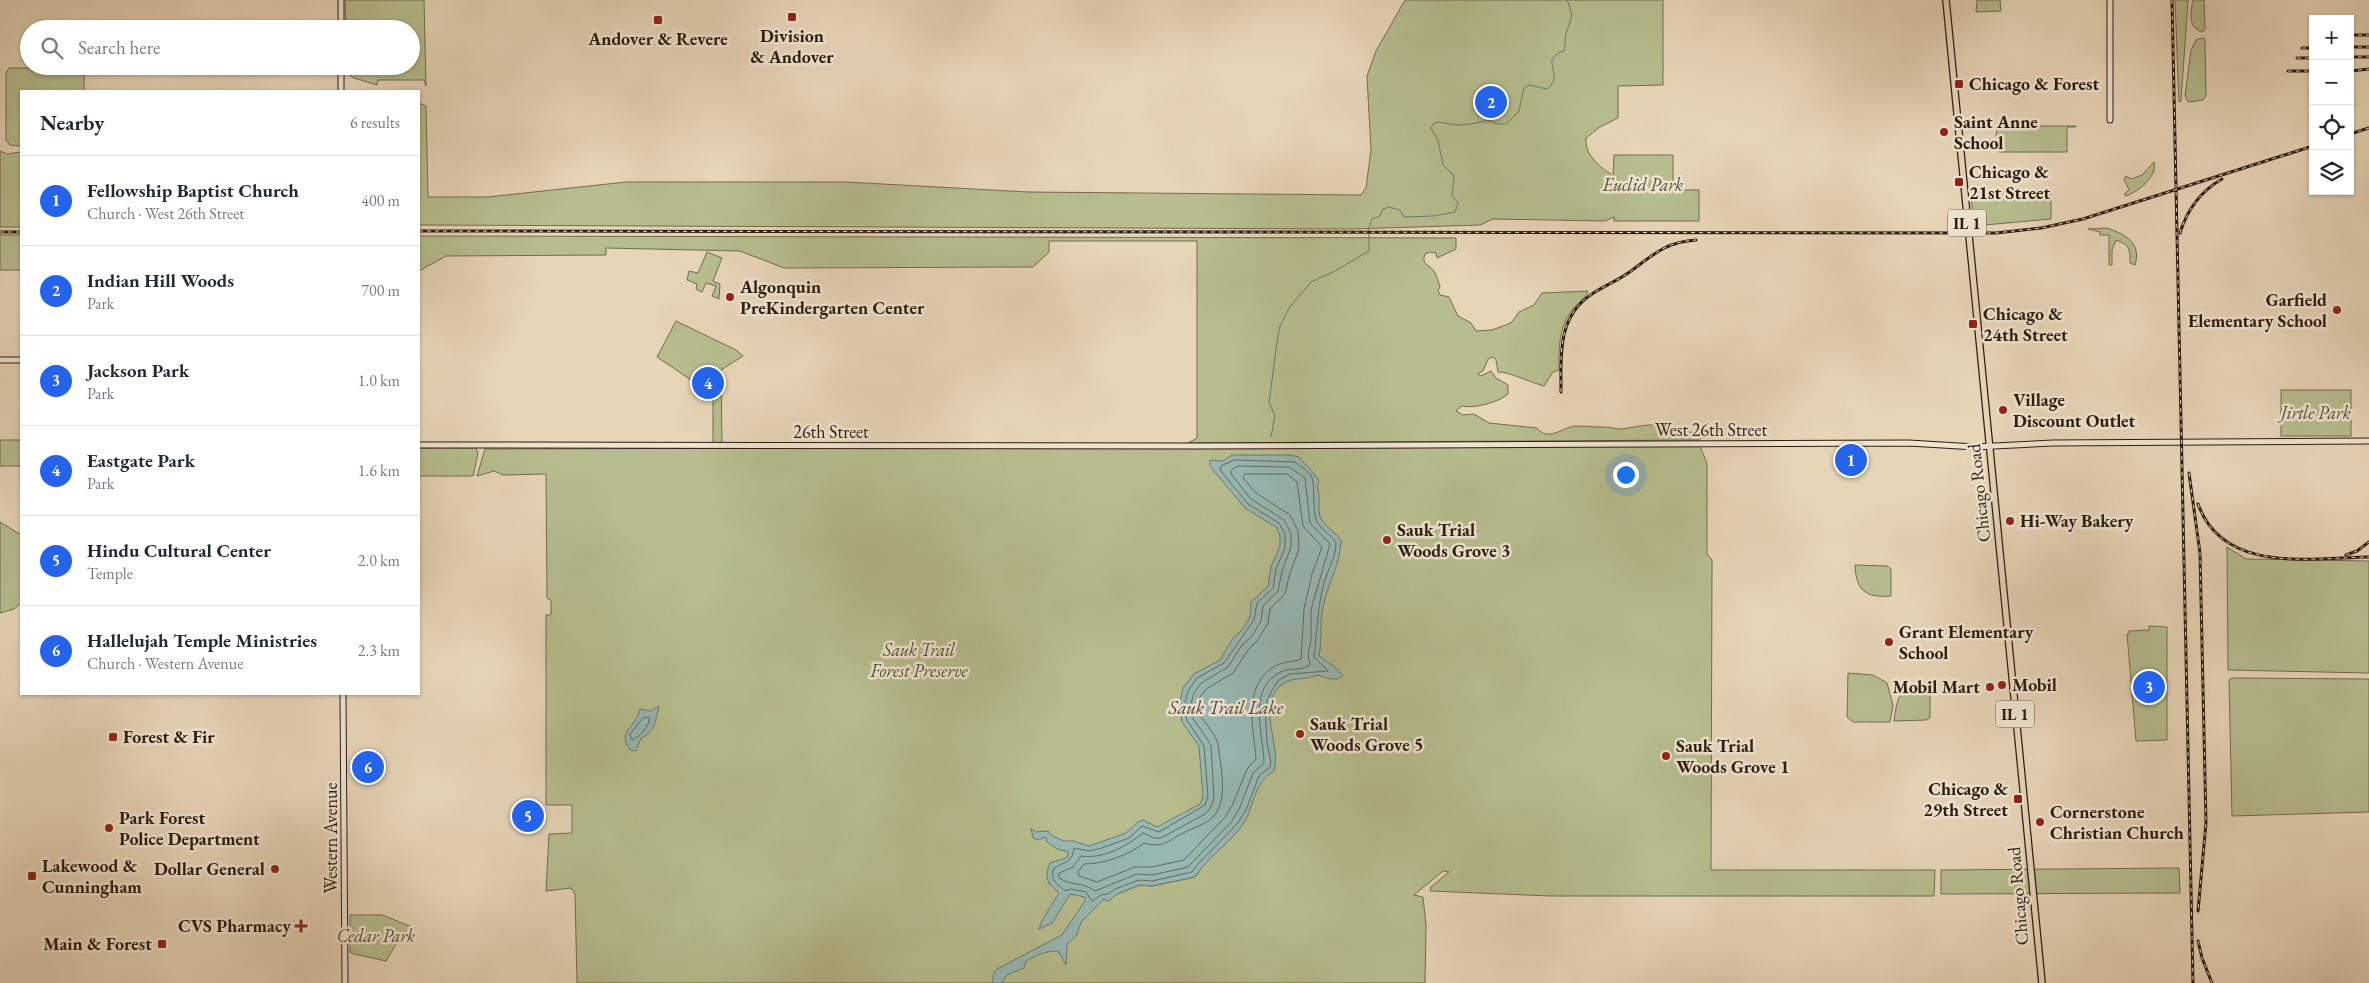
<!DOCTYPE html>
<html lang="en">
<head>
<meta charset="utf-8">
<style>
  :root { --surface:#fff; --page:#f6f6f7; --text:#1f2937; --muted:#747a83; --line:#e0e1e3; --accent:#2563eb }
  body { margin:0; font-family:"EB Garamond",serif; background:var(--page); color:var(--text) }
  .controls { position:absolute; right:15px; top:15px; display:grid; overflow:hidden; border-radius:0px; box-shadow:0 1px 4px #0004 }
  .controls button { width:45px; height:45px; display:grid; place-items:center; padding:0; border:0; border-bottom:1px solid var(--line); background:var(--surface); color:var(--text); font:25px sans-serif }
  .you { position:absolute; left:1625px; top:474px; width:18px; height:18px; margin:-12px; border:4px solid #fff; border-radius:50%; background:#1a73e8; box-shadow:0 0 0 8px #1a73e833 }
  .badge { display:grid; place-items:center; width:32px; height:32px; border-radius:50%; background:var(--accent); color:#fff; font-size:16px; font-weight:700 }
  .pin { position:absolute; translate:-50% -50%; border:2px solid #fff; box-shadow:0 1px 5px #0006 }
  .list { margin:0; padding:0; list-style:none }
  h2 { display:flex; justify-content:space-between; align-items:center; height:65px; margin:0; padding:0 20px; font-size:21px }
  h2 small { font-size:16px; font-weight:400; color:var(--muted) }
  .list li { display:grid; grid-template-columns:32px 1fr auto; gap:15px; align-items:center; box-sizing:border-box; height:90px; padding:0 20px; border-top:1px solid var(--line) }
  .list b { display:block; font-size:19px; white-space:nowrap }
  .list p { margin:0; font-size:16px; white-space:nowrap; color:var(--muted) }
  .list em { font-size:16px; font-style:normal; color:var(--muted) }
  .icon { flex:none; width:28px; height:28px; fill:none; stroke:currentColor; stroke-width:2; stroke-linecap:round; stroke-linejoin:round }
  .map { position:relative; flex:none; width:2369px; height:983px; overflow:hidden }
  .search { position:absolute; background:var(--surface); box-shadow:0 1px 4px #0004; left:20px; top:20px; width:400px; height:55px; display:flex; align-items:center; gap:12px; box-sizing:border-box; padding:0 18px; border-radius:28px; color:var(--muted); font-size:19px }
  .panel { position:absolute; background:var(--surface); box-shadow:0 1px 4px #0004; left:20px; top:90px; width:400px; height:605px; border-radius:0px }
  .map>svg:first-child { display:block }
</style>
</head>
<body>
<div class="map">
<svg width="2369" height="983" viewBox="0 0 2369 983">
  <rect width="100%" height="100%" fill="#e7d5b8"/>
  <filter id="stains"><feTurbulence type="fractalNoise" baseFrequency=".004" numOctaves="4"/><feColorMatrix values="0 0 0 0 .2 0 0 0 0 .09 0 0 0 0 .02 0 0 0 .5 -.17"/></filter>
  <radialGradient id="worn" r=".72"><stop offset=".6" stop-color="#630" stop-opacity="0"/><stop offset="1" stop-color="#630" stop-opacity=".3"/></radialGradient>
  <g fill="#b7bd8e" stroke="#716c4f" fill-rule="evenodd">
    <path d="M345 0H424L426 86 424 80H378L377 85 354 78 348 74 346 66H411V29H346Z"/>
    <path d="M1405 0H1663V85L1618 86V118L1600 127 1586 138C1585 151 1592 159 1602 168 1606 172 1611 172 1613 178L1614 155H1673V190H1699V221H1614V217L1605 221 1493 219 1480 225 1353 229 419 225V103L426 106 428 197H488L626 182H846L1028 192 1361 195 1366 188 1371 150 1367 76 1376 51Z"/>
    <path d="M1977 0H2000L2001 11 1976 12Z"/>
    <path d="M2175 0H2188L2181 101 2179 102Z"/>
    <path d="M2193 0H2204L2205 29 2203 32C2188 29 2190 13 2193 0Z"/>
    <path d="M2203 38 2205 39 2206 96 2203 100 2188 102 2185 96 2191 50 2196 40Z"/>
    <path d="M9 68H84V91H21V146L10 145 6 140V73Z"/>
    <path d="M1997 126H2076V127H2067V152H1999V138L1996 136Z"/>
    <path d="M0 151 7 154 21 152V227H0Z"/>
    <path d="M2154 162C2158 176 2138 192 2126 196L2124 194 2129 190 2124 179 2126 176 2131 179 2142 175Z"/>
    <path d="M2051 190V219L1974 226 1971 196 1975 192Z"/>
    <path d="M2107 228C2125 234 2142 243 2135 265L2130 263C2130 249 2130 245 2116 240L2112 250V265H2109V235H2100V232L2088 229Z"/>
    <rect x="0" y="235" width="21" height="35"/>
    <path d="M419 236 1456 238V249L1437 258 1436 253 1430 252 1425 254C1421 264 1428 264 1433 270 1436 273 1438 281 1440 286L1438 291 1440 295 1449 297 1458 316 1471 323 1476 331 1492 330 1511 323 1519 312 1534 305 1542 293 1588 291C1586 298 1578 303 1573 309 1558 328 1559 348 1559 370L1553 372 1544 386C1532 383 1507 371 1498 372L1496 360 1493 357 1488 359 1483 371 1478 374 1481 376 1491 371 1496 378 1508 385V394C1500 402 1473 409 1462 406L1456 411 1463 415 1474 414 1489 423 1537 428C1548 442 1561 428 1575 426 1584 426 1594 427 1602 427 1609 427 1616 429 1622 429 1635 427 1650 423 1664 426 1678 428 1690 437 1705 429V435L1698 440 1188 443 1197 438V241H1049V252L1033 267 784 268 740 251 606 248V255L446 256 419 271Z"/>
    <path d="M707 252 722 258 713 281 720 284 719 299 712 296 716 286 706 283 702 292 696 289 697 284 687 280 689 271 698 273Z"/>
    <path d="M676 321 736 350 743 356 721 370 722 443 713 444V395L657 357Z"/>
    <rect x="2281" y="390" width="70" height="46"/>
    <rect x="0" y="440" width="21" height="26"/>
    <path d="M1700 446 1707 463V554L1712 560 1711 870H1935L1934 896H1550L1430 891 1431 887 1449 872 1443 871 1414 895 1423 897 1426 925 1425 983H577L575 894 571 888 546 891 549 834 572 833V805H546V615H551V600L547 598 546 474 503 475 494 471 477 476 485 449ZM1047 872H1199L1195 877 1152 886 1140 885 1117 894H1070L1049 884Z"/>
    <path d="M419 448H476L478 453 473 476H419Z"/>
    <path d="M0 522 21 535V603L14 609 0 613Z"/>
    <path d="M2227 547 2246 559 2369 561V673L2228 670Z"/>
    <path d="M1855 565 1887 566 1891 569V596C1866 598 1856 591 1855 565Z"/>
    <path d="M2149 626 2167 627V740L2136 741 2127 634H2129V631L2149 630Z"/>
    <path d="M1848 673 1873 675 1887 683 1893 705 1890 722H1853L1847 717Z"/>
    <path d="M2233 678 2369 679V812L2232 816 2229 680Z"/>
    <path d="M1930 684V718L1926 720 1894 721C1898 691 1900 688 1930 684Z"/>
    <path d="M2179 868 2180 893 1941 894V870Z"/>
    <path d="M350 915H382L415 928 396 944 386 961 354 954 350 952Z"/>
  </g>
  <g fill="#97b8b3" stroke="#6c7972">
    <path d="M1232 455H1290L1299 457C1307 468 1313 469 1319 482L1317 487C1322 498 1316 509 1321 519 1326 527 1336 533 1341 540 1341 565 1325 588 1322 613 1320 628 1322 641 1319 656L1334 666 1343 676C1336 682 1326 678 1318 675 1307 680 1294 677 1284 683 1254 703 1282 745 1274 771 1251 785 1256 807 1241 827 1227 845 1207 858 1195 877L1152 886 1140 885 1117 894 1108 901 1104 899 1081 922 1077 935 1067 944 1066 965 1059 952C1049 949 1035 956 1026 961L1024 968 1007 975 1002 983H992L994 973 997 969 1062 935 1085 901V897L1070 894 1052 923 1039 929 1043 919 1059 893C1047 882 1044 879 1050 863L1066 858 1069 852 1057 849 1047 842 1046 837 1038 840 1033 838 1031 828 1035 832 1048 831 1052 836 1064 841H1074L1089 846 1126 833 1138 822 1143 820 1157 827 1200 804 1203 797 1199 746 1182 722 1179 707 1183 688 1194 674 1220 660 1233 638 1242 630 1250 617 1251 602 1268 586 1271 567 1280 546V535L1276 527 1245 508 1210 466V460L1223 461Z"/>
    <path d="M659 706C656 718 655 733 641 738L636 751 630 750C616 731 637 727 640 709L651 711Z"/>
  </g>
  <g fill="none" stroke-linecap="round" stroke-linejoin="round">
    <g stroke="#616a62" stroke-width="1">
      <path d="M1235 460 1295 462C1299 466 1306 469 1310 474 1316 480 1312 509 1316 519 1319 529 1331 534 1336 543 1336 558 1326 572 1323 587 1317 611 1317 633 1314 657L1328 671 1290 674 1279 680 1272 690 1265 706 1267 743 1271 762 1270 767 1259 776 1246 810 1237 824 1198 864 1192 872 1152 881 1139 880 1115 889 1108 894 1101 895 1092 901 1086 892 1071 889 1065 891C1057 883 1049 880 1054 868 1065 862 1073 862 1074 848L1089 851 1102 848 1129 838 1142 826 1159 832 1205 805 1208 796 1204 746 1187 720 1184 707 1188 691 1197 678 1224 663 1254 620 1257 603 1273 588 1276 569 1285 548V534L1279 523 1248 504 1220 470 1221 466Z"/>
      <path d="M1238 466 1289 467 1305 478 1310 523 1330 544 1311 610V640L1308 655 1310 665C1300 672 1289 666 1277 674 1247 693 1264 736 1264 763L1253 773 1240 807 1232 821 1188 867 1152 875 1137 874 1095 891C1081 881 1070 886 1059 878V873L1073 867 1081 856C1103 859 1126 847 1143 833L1154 838H1161L1205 814 1210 809 1214 798 1211 745 1192 717 1190 707 1194 693 1201 683 1228 667 1242 645 1252 636 1261 621 1263 606 1278 591 1282 571 1291 547V533L1284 520 1251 499 1231 474V471Z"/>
      <path d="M1245 474H1287L1297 482 1303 526 1322 547 1312 574 1304 609 1301 659C1292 663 1283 660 1272 668 1242 689 1254 730 1256 759L1247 769 1233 804 1226 816 1184 860 1152 867H1135L1097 882 1079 876 1078 872 1084 864C1104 864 1129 855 1144 843 1164 848 1166 842 1183 833 1193 828 1207 824 1214 816 1229 799 1220 764 1218 744L1215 736 1199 714 1198 707 1200 697 1206 689 1233 673 1248 650 1258 640 1268 623 1270 609 1285 594 1290 573 1299 549 1298 531 1290 515 1256 493 1243 478Z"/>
      <path d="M644 717 650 718C648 728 641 736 632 740L630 735Z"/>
    </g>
    <path stroke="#6c7972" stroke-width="1" d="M1271 437 1275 415 1269 403 1278 335 1280 326 1289 308 1311 282 1333 272 1369 251V228L1372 219 1380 216 1383 209 1389 207 1400 210 1404 217 1433 216 1455 212 1458 203 1452 196 1454 176 1443 165 1438 140 1431 128 1434 123C1444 121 1449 125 1458 125 1470 125 1479 122 1491 120L1496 124H1506L1519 111 1524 88 1529 85 1547 89C1560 79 1551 71 1552 59L1560 52 1564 51C1566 45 1564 37 1567 31 1572 14 1574 17 1567 0"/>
    <g stroke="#2b1b10" stroke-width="7">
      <g id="secondary">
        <path d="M341 0V29"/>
        <path d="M2110 0V120"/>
        <path d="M341 66V91"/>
        <path d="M0 360H21"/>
        <path d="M419 445 1197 446 1909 443 1975 447 2053 443 2369 441"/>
        <path d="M343 694 345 983"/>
      </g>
    </g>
    <g stroke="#2b1b10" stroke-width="8">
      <path id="primary" d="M1946 0 2042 983"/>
    </g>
    <use href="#secondary" stroke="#efe4d1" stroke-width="5"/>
    <use href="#primary" stroke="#e7d5b8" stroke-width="5.5"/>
    <g stroke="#2b1b10" stroke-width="3">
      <g id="rail">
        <path d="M2172 0 2193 983"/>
        <path d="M2350 35H2369"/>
        <path d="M2350 47H2369"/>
        <path d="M2302 48H2313"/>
        <path d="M2350 57H2369"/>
        <path d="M2297 58H2313"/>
        <path d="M2288 71H2313"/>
        <path d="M2350 71 2369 69"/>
        <path d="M2350 134 2369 128"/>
        <path d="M419 231 1996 233 2041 228 2083 219 2313 146"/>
        <path d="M0 232H21"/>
        <path d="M2180 233C2187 210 2201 191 2222 179"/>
        <path d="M1561 392C1561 355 1557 317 1592 294 1604 286 1619 280 1631 271 1654 254 1666 242 1696 240"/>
        <path d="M2189 473 2200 553 2206 823 2198 911"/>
        <path d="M2198 504C2223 574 2310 558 2369 557"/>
        <path d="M2346 555 2357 551 2369 542"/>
        <path d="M2198 941 2202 958 2212 983"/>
      </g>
    </g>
    <use href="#rail" stroke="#efe4d1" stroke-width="1" stroke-dasharray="4" stroke-linecap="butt"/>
  </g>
  <g fill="#8f2418" stroke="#efe4d1" stroke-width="2">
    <rect x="787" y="12" width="10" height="10" rx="2.5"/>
    <rect x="653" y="15" width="10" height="10" rx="2.5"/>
    <rect x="1954" y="79" width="10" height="10" rx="2.5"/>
    <circle cx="1944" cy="132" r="5"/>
    <rect x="1954" y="177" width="10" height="10" rx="2.5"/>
    <circle cx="730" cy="297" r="5"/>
    <circle cx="2337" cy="310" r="5"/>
    <rect x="1968" y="319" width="10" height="10" rx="2.5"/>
    <circle cx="2003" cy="410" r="5"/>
    <circle cx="2010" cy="521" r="5"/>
    <circle cx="1387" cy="540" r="5"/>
    <circle cx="1889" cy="642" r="5"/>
    <circle cx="2002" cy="685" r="5"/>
    <circle cx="1990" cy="687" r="5"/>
    <circle cx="1300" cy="734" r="5"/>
    <rect x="108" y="732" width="10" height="10" rx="2.5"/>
    <circle cx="1666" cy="756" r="5"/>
    <rect x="2013" y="794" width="10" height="10" rx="2.5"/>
    <circle cx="2040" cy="822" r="5"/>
    <circle cx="109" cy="828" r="5"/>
    <circle cx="275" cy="869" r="5"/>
    <rect x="27" y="871" width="10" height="10" rx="2.5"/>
    <path d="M298.5 918.5h5v5h5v5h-5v5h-5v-5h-5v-5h5z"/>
    <rect x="157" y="939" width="10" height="10" rx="2.5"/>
  </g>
  <g text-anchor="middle" stroke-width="5" stroke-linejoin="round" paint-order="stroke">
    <g fill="#efe4d1" stroke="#66574a" stroke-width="1">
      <rect x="1948" y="209.5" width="38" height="27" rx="4"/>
      <rect x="1996" y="700.5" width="38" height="27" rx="4"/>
    </g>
    <g font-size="16" font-weight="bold" fill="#2b1b10">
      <text x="1967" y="229">IL 1</text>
      <text x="2015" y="720">IL 1</text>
    </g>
    <g font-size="18" font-weight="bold" fill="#2b1b10" stroke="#efe4d1" text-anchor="start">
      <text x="792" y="42" text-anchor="middle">Division<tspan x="792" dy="21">&amp; Andover</tspan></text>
      <text x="658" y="45" text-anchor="middle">Andover &amp; Revere</text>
      <text x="1969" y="90">Chicago &amp; Forest</text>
      <text x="1954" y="128">Saint Anne<tspan x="1954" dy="21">School</tspan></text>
      <text x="1969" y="178">Chicago &amp;<tspan x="1969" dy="21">21st Street</tspan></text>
      <text x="740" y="293">Algonquin<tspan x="740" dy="21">PreKindergarten Center</tspan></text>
      <text x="2327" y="306" text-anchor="end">Garfield<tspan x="2327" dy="21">Elementary School</tspan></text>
      <text x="1983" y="320">Chicago &amp;<tspan x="1983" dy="21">24th Street</tspan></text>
      <text x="2013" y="406">Village<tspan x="2013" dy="21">Discount Outlet</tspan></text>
      <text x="2020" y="527">Hi-Way Bakery</text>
      <text x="1397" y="536">Sauk Trial<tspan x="1397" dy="21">Woods Grove 3</tspan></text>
      <text x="1899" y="638">Grant Elementary<tspan x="1899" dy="21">School</tspan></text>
      <text x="2012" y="691">Mobil</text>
      <text x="1980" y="693" text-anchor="end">Mobil Mart</text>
      <text x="1310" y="730">Sauk Trial<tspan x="1310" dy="21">Woods Grove 5</tspan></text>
      <text x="123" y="743">Forest &amp; Fir</text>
      <text x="1676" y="752">Sauk Trial<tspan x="1676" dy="21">Woods Grove 1</tspan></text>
      <text x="2008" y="795" text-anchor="end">Chicago &amp;<tspan x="2008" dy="21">29th Street</tspan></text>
      <text x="2050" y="818">Cornerstone<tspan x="2050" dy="21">Christian Church</tspan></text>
      <text x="119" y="824">Park Forest<tspan x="119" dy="21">Police Department</tspan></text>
      <text x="42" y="872">Lakewood &amp;<tspan x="42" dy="21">Cunningham</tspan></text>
      <text x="265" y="875" text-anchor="end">Dollar General</text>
      <text x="291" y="932" text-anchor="end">CVS Pharmacy</text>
      <text x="152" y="950" text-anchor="end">Main &amp; Forest</text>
    </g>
    <g font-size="18" font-style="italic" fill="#554c36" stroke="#efe4d1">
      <text x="1643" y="191">Euclid Park</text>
      <text x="2316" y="419">Jirtle Park</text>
      <text x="919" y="656">Sauk Trail<tspan x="919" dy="21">Forest Preserve</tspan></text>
      <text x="376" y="942">Cedar Park</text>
    </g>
    <g font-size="18" fill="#2b1b10" stroke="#efe4d1">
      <text x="1711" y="436">West 26th Street</text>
      <text x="831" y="438">26th Street</text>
      <text transform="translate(1979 493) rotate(-96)" y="6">Chicago Road</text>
      <text transform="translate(331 838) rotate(-90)" y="6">Western Avenue</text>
      <text transform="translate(2018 896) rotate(-95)" y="6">Chicago Road</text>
    </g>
    <g font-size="19" font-style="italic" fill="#4b4a41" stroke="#efe4d1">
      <text x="1226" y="714">Sauk Trail Lake</text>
    </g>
  </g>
  <rect width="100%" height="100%" filter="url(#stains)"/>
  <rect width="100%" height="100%" fill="url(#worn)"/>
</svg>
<div class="controls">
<button>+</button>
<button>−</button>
<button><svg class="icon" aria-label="locate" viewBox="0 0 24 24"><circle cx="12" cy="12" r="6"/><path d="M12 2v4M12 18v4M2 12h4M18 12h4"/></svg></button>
<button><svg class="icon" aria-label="layers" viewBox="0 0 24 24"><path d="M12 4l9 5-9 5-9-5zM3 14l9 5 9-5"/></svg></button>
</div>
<div class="you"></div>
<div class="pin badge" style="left:1851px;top:460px">1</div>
<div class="pin badge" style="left:1491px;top:102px">2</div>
<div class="pin badge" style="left:2149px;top:687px">3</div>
<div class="pin badge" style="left:708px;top:383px">4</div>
<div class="pin badge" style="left:528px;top:816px">5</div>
<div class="pin badge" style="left:368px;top:767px">6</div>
<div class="search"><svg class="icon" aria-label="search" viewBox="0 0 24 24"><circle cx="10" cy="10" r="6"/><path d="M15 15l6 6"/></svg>Search here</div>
<section class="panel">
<h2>Nearby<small>6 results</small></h2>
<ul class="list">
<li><span class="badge">1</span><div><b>Fellowship Baptist Church</b><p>Church · West 26th Street</p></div><em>400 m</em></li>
<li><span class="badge">2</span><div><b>Indian Hill Woods</b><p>Park</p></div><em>700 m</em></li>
<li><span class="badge">3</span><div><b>Jackson Park</b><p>Park</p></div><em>1.0 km</em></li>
<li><span class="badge">4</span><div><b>Eastgate Park</b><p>Park</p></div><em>1.6 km</em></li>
<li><span class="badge">5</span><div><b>Hindu Cultural Center</b><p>Temple</p></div><em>2.0 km</em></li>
<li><span class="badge">6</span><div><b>Hallelujah Temple Ministries</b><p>Church · Western Avenue</p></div><em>2.3 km</em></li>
</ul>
</section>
</div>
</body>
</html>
